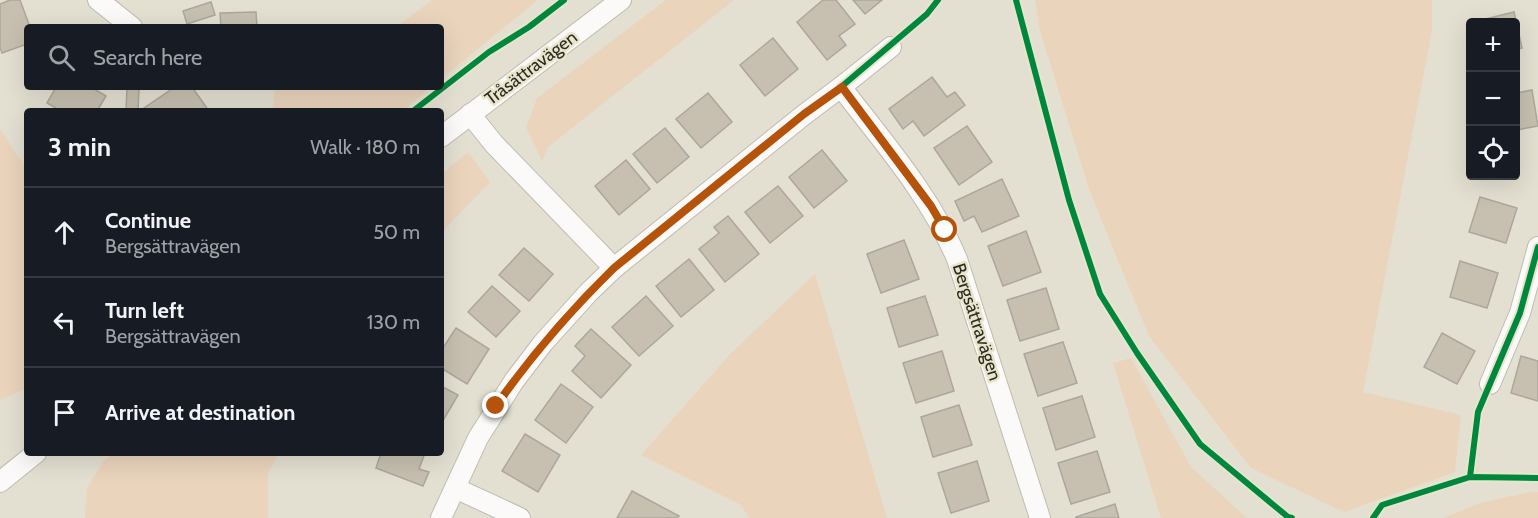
<!DOCTYPE html>
<html lang="en">
<head>
<meta charset="utf-8">
<style>
  :root { --surface:#171b24; --page:#242831; --text:#f1f3f6; --muted:#9ea1a6; --line:#363941 }
  body { margin:0; font-family:Cabin,sans-serif; background:var(--page); color:var(--text) }
  .controls { position:absolute; right:18px; top:18px; display:grid; overflow:hidden; border-radius:6px; box-shadow:0 6px 24px #0002 }
  .controls button { width:54px; height:54px; display:grid; place-items:center; padding:0; border:0; border-bottom:2px solid var(--line); background:var(--surface); color:var(--text); font:30px sans-serif }
  .stop { position:absolute; width:18px; height:18px; margin:-14px; border:4px solid #b45309; border-radius:50%; background:#fff }
  .stop.end { background:#b45309; border-color:#fff; box-shadow:0 2px 6px #0008 }
  .list { margin:0; padding:0; list-style:none }
  h2 { display:flex; justify-content:space-between; align-items:center; height:78px; margin:0; padding:0 24px; font-size:26px }
  h2 small { font-size:20px; font-weight:400; color:var(--muted) }
  .list li { display:grid; grid-template-columns:39px 1fr auto; gap:18px; align-items:center; box-sizing:border-box; height:90px; padding:0 24px; border-top:2px solid var(--line) }
  .list b { display:block; font-size:22px; white-space:nowrap }
  .list p { margin:0; font-size:20px; white-space:nowrap; color:var(--muted) }
  .list em { font-size:20px; font-style:normal; color:var(--muted) }
  .icon { flex:none; width:33px; height:33px; fill:none; stroke:currentColor; stroke-width:2; stroke-linecap:round; stroke-linejoin:round }
  .map { position:relative; flex:none; width:1538px; height:518px; overflow:hidden }
  .search { position:absolute; background:var(--surface); box-shadow:0 6px 24px #0002; left:24px; top:24px; width:420px; height:66px; display:flex; align-items:center; gap:15px; box-sizing:border-box; padding:0 21px; border-radius:6px; color:var(--muted); font-size:22px }
  .panel { position:absolute; background:var(--surface); box-shadow:0 6px 24px #0002; left:24px; top:108px; width:420px; height:348px; border-radius:6px }
  .map>svg:first-child { display:block }
</style>
</head>
<body>
<div class="map">
<svg width="1538" height="518" viewBox="0 0 1538 518">
  <rect width="100%" height="100%" fill="#e3e0d2"/>
  <g fill="#ead4bc">
    <path d="M432 0H538L441 79V27H396Z"/>
    <path d="M666 0H734L548 147 542 161 526 127 537 98Z"/>
    <path d="M1035 0H1432V29L1426 62 1363 392 1461 415 1455 472 1344 512 1251 468 1149 336 1090 192 1040 31Z"/>
    <path d="M275 87H431L402 111H267L273 106Z"/>
    <path d="M0 129 27 170V388L0 400Z"/>
    <path d="M468 152 490 182 441 233V175Z"/>
    <path d="M815 274 887 518H749L741 505 641 455 732 352Z"/>
    <path d="M1131 358 1191 467 1247 518H1161L1113 363Z"/>
    <path d="M114 453H279L268 474V518H85L87 488 103 462Z"/>
    <path d="M1531 492H1538V518H1443L1480 503Z"/>
  </g>
  <g fill="#c7c0b0" stroke="#aba79d" stroke-width="1.5">
    <path d="M10 0H20L30 27H27V44L2 53 0 48V4Z"/>
    <path d="M823 0H836L855 24 839 36 846 45 827 60 797 22Z"/>
    <path d="M853 0H882L865 14Z"/>
    <path d="M211 2 215 15 187 24 183 11Z"/>
    <path d="M256 12 257 27H221L220 13Z"/>
    <path d="M1514 12 1522 48 1516 50V22H1477V21Z"/>
    <path d="M773 38 798 69 765 96 740 65Z"/>
    <path d="M932 77 947 97 955 92 965 105 924 136 913 121 903 129 889 109Z"/>
    <path d="M56 87H91L106 96 97 111H61L47 103Z"/>
    <path d="M175 87H192L207 108 203 111H146L144 108Z"/>
    <path d="M127 88 139 89 138 111H126Z"/>
    <path d="M1532 90 1538 126 1516 130V93Z"/>
    <path d="M708 93 732 122 701 148 676 119Z"/>
    <path d="M967 126 992 162 959 185 934 148Z"/>
    <path d="M665 128 689 157 657 183 633 154Z"/>
    <path d="M822 150 847 181 814 208 789 177Z"/>
    <path d="M626 160 650 189 619 215 595 186Z"/>
    <path d="M1002 179 1019 216 982 232 974 216 964 221 955 201Z"/>
    <path d="M778 186 803 216 770 243 745 212Z"/>
    <path d="M1480 197 1517 208 1506 243 1469 232Z"/>
    <path d="M728 216 759 254 725 282 699 249 719 233 714 227Z"/>
    <path d="M1026 231 1041 272 1003 286 988 246Z"/>
    <path d="M904 240 919 279 881 293 867 254Z"/>
    <path d="M524 248 553 274 529 301 499 275Z"/>
    <path d="M689 259 714 290 681 317 656 286Z"/>
    <path d="M1460 261 1498 273 1487 308 1450 297Z"/>
    <path d="M492 286 520 311 496 337 468 312Z"/>
    <path d="M1046 288 1059 329 1020 341 1007 300Z"/>
    <path d="M646 296 673 326 639 356 612 327Z"/>
    <path d="M925 296 938 335 899 347 887 308Z"/>
    <path d="M456 328 489 349 467 384 441 368V351Z"/>
    <path d="M591 329 631 365 601 398 572 371 585 356 575 346Z"/>
    <path d="M1442 333 1475 351 1457 384 1424 367Z"/>
    <path d="M1063 342 1077 383 1038 396 1024 354Z"/>
    <path d="M942 351 954 391 916 403 903 363Z"/>
    <path d="M1521 356 1538 361V401L1511 393Z"/>
    <path d="M561 384 593 407 566 443 535 420Z"/>
    <path d="M441 386 458 395 441 424Z"/>
    <path d="M1082 396 1095 437 1056 450 1043 408Z"/>
    <path d="M959 405 972 445 933 457 921 417Z"/>
    <path d="M525 434 560 455 538 492 502 471Z"/>
    <path d="M1097 451 1110 492 1071 504 1058 463Z"/>
    <path d="M381 453H425L419 469 429 472 423 486 376 468Z"/>
    <path d="M977 461 989 501 951 513 938 473Z"/>
    <path d="M632 491 679 516 677 518H617Z"/>
    <path d="M1115 504 1119 518H1076V517Z"/>
  </g>
  <g fill="none" stroke-linecap="round" stroke-linejoin="round">
    <g stroke="#bebcb0" stroke-width="22">
      <g id="street">
        <path d="M98 0 132 27"/>
        <path d="M841 87 891 47"/>
        <path d="M470 114 494 144 614 268 805 114 841 87C883 142 930 195 957 259L1040 518"/>
        <path d="M441 137 621 0"/>
        <path d="M1490 384 1520 313 1538 247"/>
        <path d="M0 482 36 453"/>
        <path d="M455 488 520 518"/>
        <path d="M441 518 478 438 514 381 543 343 589 292 614 268"/>
      </g>
    </g>
    <use href="#street" stroke="#fbfaf8" stroke-width="20"/>
    <g stroke="#e9e5cc" stroke-width="10">
      <g id="cycleway">
        <path d="M1016 0 1069 200 1100 294 1137 353 1200 444 1288 517 1292 518"/>
        <path d="M841 87 927 14 938 0"/>
        <path d="M413 111 489 52 529 27 564 0"/>
        <path d="M1470 477 1478 412 1520 313 1538 247"/>
        <path d="M1373 518 1382 505 1470 477 1538 478"/>
      </g>
    </g>
    <use href="#cycleway" stroke="#00873e" stroke-width="6"/>
  </g>
  <g fill="none" stroke-linecap="round" stroke-linejoin="round">
    <path stroke="#b45309" stroke-width="8" d="M496 406C531 356 570 311 614 268L804 114 842 87 931 206 945 230"/>
  </g>
  <g text-anchor="middle" stroke-width="5" stroke-linejoin="round" paint-order="stroke">
    <g font-size="18" fill="#2c2b21" stroke="#e9e5cc">
      <text transform="translate(531 68) rotate(-37)" y="6">Tråsättravägen</text>
      <text transform="translate(977 322) rotate(72)" y="6">Bergsättravägen</text>
    </g>
  </g>
</svg>
<div class="controls">
<button>+</button>
<button>−</button>
<button><svg class="icon" aria-label="locate" viewBox="0 0 24 24"><circle cx="12" cy="12" r="6"/><path d="M12 2v4M12 18v4M2 12h4M18 12h4"/></svg></button>
</div>
<div class="stop" style="left:945px;top:230px"></div>
<div class="stop end" style="left:496px;top:406px"></div>
<div class="search"><svg class="icon" aria-label="search" viewBox="0 0 24 24"><circle cx="10" cy="10" r="6"/><path d="M15 15l6 6"/></svg>Search here</div>
<section class="panel">
<h2>3 min<small>Walk · 180 m</small></h2>
<ul class="list">
<li><svg class="icon" aria-label="ahead" viewBox="0 0 24 24"><path d="M12 20V5M6 11l6-6 6 6"/></svg><div><b>Continue</b><p>Bergsättravägen</p></div><em>50 m</em></li>
<li><svg class="icon" aria-label="left" viewBox="0 0 24 24"><path d="M17 20v-9H6M10 6l-5 5 5 5"/></svg><div><b>Turn left</b><p>Bergsättravägen</p></div><em>130 m</em></li>
<li><svg class="icon" aria-label="arrive" viewBox="0 0 24 24"><path d="M6 21V4h12l-3 4 3 4H6"/></svg><div><b>Arrive at destination</b></div></li>
</ul>
</section>
</div>
</body>
</html>
